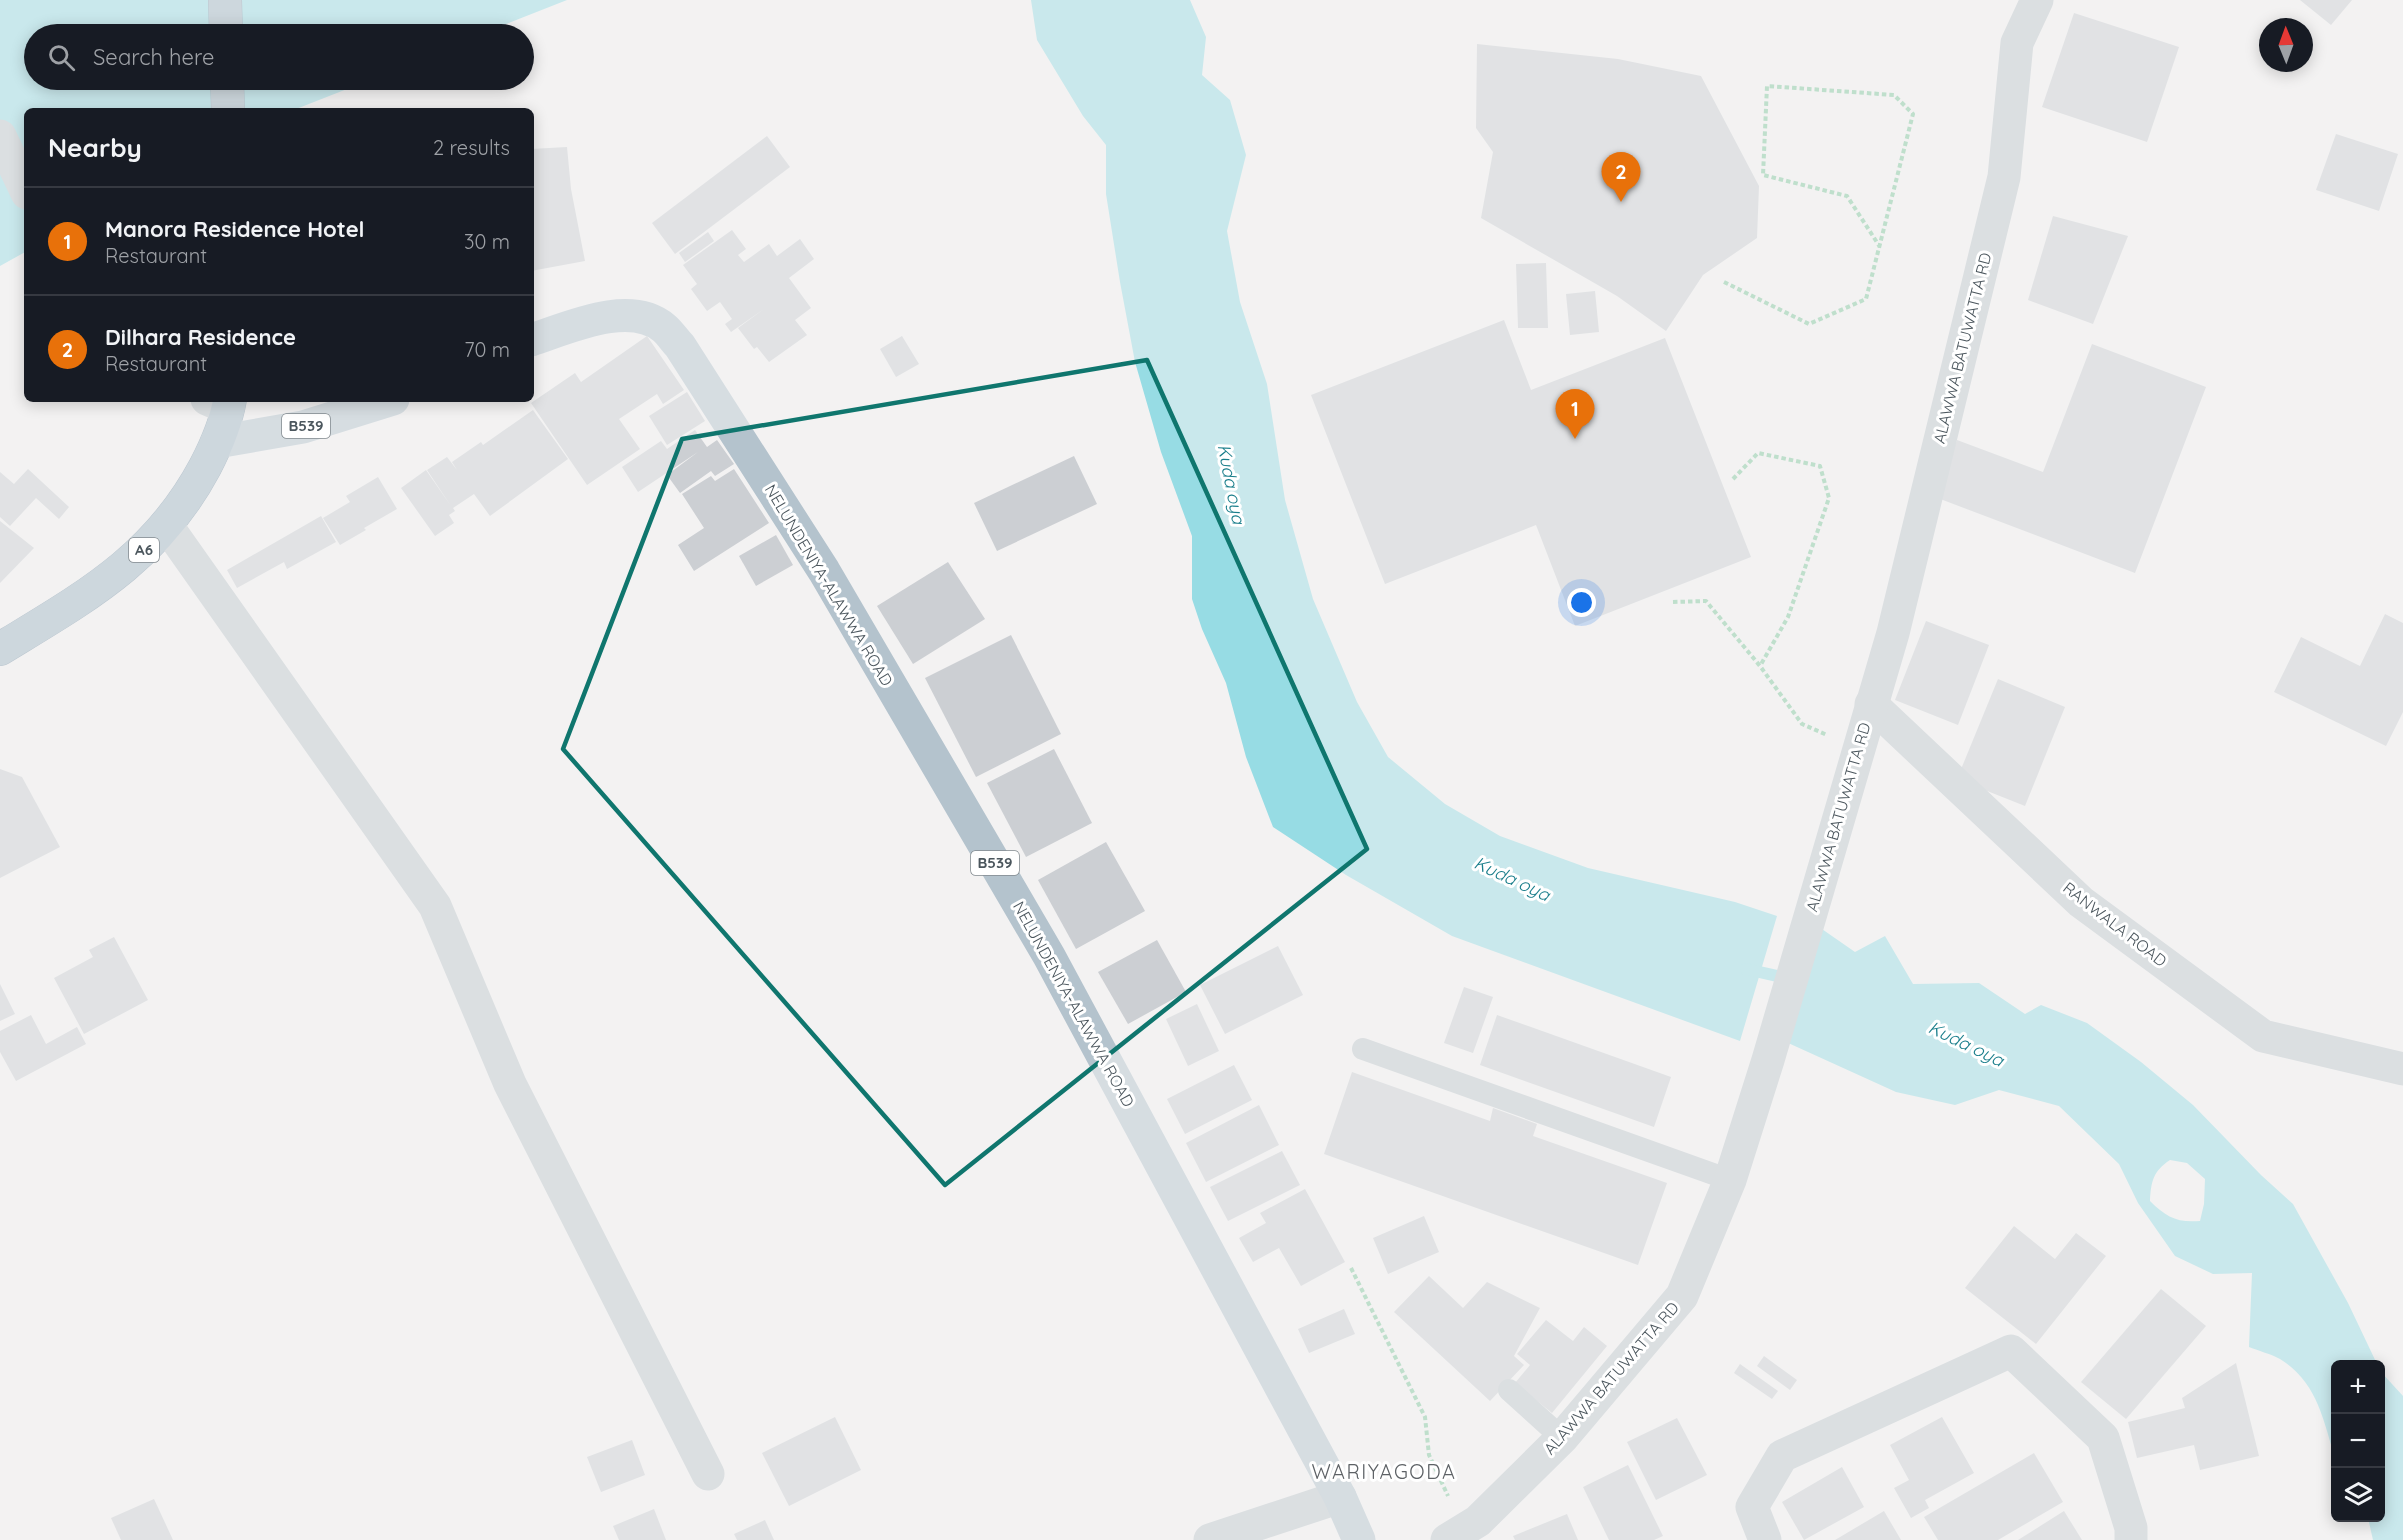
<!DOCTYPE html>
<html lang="en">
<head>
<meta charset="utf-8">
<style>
  :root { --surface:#171b24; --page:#20242c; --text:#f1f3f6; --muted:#9ea1a6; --line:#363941; --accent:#2c85d3 }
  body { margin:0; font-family:Quicksand,sans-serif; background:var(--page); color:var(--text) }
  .controls { position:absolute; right:18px; bottom:18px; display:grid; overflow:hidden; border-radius:9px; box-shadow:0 3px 15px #0003 }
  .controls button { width:54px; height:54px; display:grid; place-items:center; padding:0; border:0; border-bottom:2px solid var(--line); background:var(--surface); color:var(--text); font:30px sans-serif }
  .compass { position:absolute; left:2259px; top:18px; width:54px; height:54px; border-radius:50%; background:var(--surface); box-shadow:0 3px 15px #0003; rotate:359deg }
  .you { position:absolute; left:1582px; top:603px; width:21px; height:21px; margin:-15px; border:4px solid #fff; border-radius:50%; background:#1a73e8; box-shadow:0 0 0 9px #1a73e833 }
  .badge { display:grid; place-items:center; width:39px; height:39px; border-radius:50%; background:var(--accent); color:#fff; font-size:20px; font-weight:700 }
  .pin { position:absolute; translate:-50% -50px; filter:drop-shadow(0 2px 3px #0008) }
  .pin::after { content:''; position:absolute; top:32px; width:21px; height:18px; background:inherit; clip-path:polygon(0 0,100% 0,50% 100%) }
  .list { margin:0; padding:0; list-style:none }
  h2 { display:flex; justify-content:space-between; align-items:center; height:78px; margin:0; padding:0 24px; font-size:26px }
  h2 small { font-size:20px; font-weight:400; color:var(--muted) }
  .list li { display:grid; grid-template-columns:39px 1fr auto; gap:18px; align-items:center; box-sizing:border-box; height:108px; padding:0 24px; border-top:2px solid var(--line) }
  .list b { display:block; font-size:22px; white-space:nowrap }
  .list p { margin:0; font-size:20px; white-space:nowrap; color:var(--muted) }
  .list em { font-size:20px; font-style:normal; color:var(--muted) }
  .icon { flex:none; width:33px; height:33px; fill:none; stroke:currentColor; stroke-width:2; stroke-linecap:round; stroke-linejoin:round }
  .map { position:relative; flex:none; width:2403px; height:1540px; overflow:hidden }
  .search { position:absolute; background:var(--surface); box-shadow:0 3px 15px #0003; left:24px; top:24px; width:510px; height:66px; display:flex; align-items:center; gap:15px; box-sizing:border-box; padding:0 21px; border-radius:33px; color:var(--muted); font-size:22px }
  .panel { position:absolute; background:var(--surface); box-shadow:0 3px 15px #0003; left:24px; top:108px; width:510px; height:294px; border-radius:9px }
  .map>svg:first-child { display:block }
</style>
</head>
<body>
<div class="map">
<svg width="2403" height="1540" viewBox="0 0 2403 1540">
  <rect width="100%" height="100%" fill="#f3f2f2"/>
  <g fill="#97dce4" fill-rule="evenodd">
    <path d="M0 0H567L481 34H34V80H370L291 111H27V251L0 266Z"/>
    <path d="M1031 0H1190L1206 37 1202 75 1230 100 1246 155 1227 231 1240 302 1267 384 1285 500 1313 599 1357 702 1388 757 1445 804 1500 836 1588 868 1735 902 1777 916 1740 1041 1452 936 1346 875 1273 827 1246 757 1226 683 1202 629 1192 599V536L1161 452 1135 362 1120 282 1106 194V145L1083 116 1037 40Z"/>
    <path d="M1819 927 1855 952 1885 936 1913 984 1979 983 2025 1014 2041 1005 2087 1023 2141 1062 2193 1105 2261 1175 2293 1204 2348 1303 2377 1364H2336L2335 1458C2323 1419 2317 1382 2280 1359 2271 1354 2259 1351 2249 1347L2252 1273 2213 1274 2175 1256 2138 1203 2119 1164 2059 1106 1999 1090 1955 1105 1896 1092 1786 1042ZM2170 1160 2187 1163 2205 1179 2204 1204 2200 1221C2177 1223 2166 1217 2150 1201 2151 1182 2153 1171 2170 1160Z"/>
    <path d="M2381 1372 2403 1396V1540H2373L2368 1518H2380Z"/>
  </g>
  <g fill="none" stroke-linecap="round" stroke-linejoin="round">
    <path stroke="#97dce4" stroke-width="12" d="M1746 969 1791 979"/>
  </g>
  <g fill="#cccfd3">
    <path d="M2300 0H2352L2331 25Z"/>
    <path d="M2074 13 2179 47 2147 142 2042 107Z"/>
    <path d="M1477 44 1618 59 1701 76 1759 186 1757 238 1703 275 1666 331 1617 296 1481 218 1493 152 1476 128Z"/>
    <path d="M2336 134 2398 154 2379 211 2316 190Z"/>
    <path d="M767 136 790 167 675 254 652 223Z"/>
    <path d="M567 147 571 189 585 261 531 271V149Z"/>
    <path d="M2053 216 2128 236 2093 324 2028 300Z"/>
    <path d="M732 230 746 249 738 255 744 262 769 244 777 256 800 239 814 259 789 278 811 308 795 320 807 335 769 362 757 347 754 349 738 328 764 309 731 332 725 324 732 319 720 302 707 311 691 289 697 284 683 265Z"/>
    <path d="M708 232 714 241 685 262 679 253Z"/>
    <path d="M1546 263 1548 328H1518L1516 264Z"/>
    <path d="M1595 291 1599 332 1570 335 1566 294Z"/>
    <path d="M1504 320 1531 390 1665 338 1751 557 1575 626 1536 525 1385 584 1311 395Z"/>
    <path d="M647 336 684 390 663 404 657 394 619 419 640 449 587 485 531 403 575 373 581 382Z"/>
    <path d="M902 336 919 364 896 377 880 349Z"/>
    <path d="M2092 344 2206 387 2135 573 1935 497 1957 440 2043 472Z"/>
    <path d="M687 392 705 421 667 445 649 416Z"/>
    <path d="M533 410 568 459 490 516 474 494 453 508 455 511 449 515 454 523 435 536 401 488 426 470 451 506 427 470 447 457 457 470 452 462 481 442 483 445Z"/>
    <path d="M695 430 707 447 717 440 734 464 715 476 711 471 680 493 667 475 698 452 638 492 622 467 661 441 667 449Z"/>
    <path d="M1074 456 1097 504 997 551 974 503Z"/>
    <path d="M28 469 69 507 59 519 36 498 10 526 0 517V472L14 484Z"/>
    <path d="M734 469 769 523 694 571 678 545 704 528 682 494 711 476 715 481Z"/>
    <path d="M378 477 397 509 364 528 366 530 340 545 323 518 350 502 346 496Z"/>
    <path d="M321 516 336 542 287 569 284 562 237 588 227 570Z"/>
    <path d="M0 521 34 548 0 583Z"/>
    <path d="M776 535 793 565 756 586 739 556Z"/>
    <path d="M948 562 985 619 913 664 877 606Z"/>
    <path d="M2385 614 2403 623V712L2386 746 2274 692 2301 637 2360 666Z"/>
    <path d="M1926 621 1989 645 1958 725 1895 700Z"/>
    <path d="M1011 635 1061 734 976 777 925 678Z"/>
    <path d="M1998 679 2065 707 2025 806 1957 779Z"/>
    <path d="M1054 749 1092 823 1026 857 987 783Z"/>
    <path d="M0 769 22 777 60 847 0 878Z"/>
    <path d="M1106 842 1145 911 1076 949 1038 880Z"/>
    <path d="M114 937 148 1000 84 1034 54 978 93 957 89 950Z"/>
    <path d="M1157 940 1186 992 1128 1024 1098 972Z"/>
    <path d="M1278 946 1303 995 1225 1034 1200 985Z"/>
    <path d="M0 984 15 1014 0 1021Z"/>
    <path d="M1464 987 1493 997 1473 1053 1444 1043Z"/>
    <path d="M1197 1004 1219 1051 1188 1066 1166 1019Z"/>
    <path d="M31 1015 46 1044 77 1027 86 1044 16 1081 0 1052V1031Z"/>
    <path d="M1497 1015 1671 1077 1654 1127 1480 1065Z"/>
    <path d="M1234 1065 1252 1100 1185 1134 1167 1099Z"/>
    <path d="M1352 1072 1490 1121 1493 1108 1537 1124 1533 1136 1667 1183 1638 1265 1324 1154Z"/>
    <path d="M1259 1105 1279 1145 1206 1182 1186 1143Z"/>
    <path d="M1282 1151 1300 1185 1228 1221 1210 1187Z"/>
    <path d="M1305 1189 1345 1262 1301 1286 1279 1248 1253 1262 1239 1238 1266 1223 1260 1213Z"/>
    <path d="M1424 1216 1439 1252 1388 1274 1373 1238Z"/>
    <path d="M2014 1226 2055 1259 2076 1233 2106 1256 2036 1344 1965 1288Z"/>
    <path d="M1429 1276 1463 1308 1487 1282 1540 1308 1514 1356 1524 1365 1490 1401 1394 1312Z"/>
    <path d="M2161 1289 2206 1326 2126 1419 2081 1382Z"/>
    <path d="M1344 1309 1355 1334 1309 1353 1298 1329Z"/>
    <path d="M1546 1320 1573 1341 1584 1327 1607 1346 1552 1413 1515 1383 1530 1365 1517 1354Z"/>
    <path d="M1764 1356 1797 1380 1790 1390 1757 1366Z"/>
    <path d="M2236 1363 2259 1456 2200 1470 2194 1445 2137 1458 2128 1422 2185 1408 2182 1398Z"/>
    <path d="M1740 1364 1778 1391 1772 1399 1734 1373Z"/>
    <path d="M835 1417 861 1470 789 1506 762 1453Z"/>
    <path d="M1942 1417 1974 1473 1925 1500 1929 1508 1911 1518 1894 1488 1909 1480 1890 1445Z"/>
    <path d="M1677 1418 1707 1475 1656 1500 1627 1442Z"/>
    <path d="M632 1440 645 1475 601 1492 587 1457Z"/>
    <path d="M2034 1453 2063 1502 1998 1540H1938L1924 1517Z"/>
    <path d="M1628 1465 1663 1536 1654 1540H1609L1583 1487Z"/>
    <path d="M1842 1467 1864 1507 1804 1540 1782 1502Z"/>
    <path d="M154 1499 173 1540H121L111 1518Z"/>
    <path d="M654 1509 666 1540H619L613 1526Z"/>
    <path d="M1884 1511 1901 1540H1835Z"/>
    <path d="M2064 1511 2082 1540H2018Z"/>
    <path d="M1567 1514 1578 1540H1515L1513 1536Z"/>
    <path d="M765 1520 774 1540H737L734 1534Z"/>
  </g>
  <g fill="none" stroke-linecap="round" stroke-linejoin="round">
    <g stroke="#7a93a6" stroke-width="34">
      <g id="trunk">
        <path d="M225 0 226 34"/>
        <path d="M227 80 228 111"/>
        <path d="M0 649C85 597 156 559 205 467 216 446 226 423 230 399"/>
      </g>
    </g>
    <g stroke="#80c79d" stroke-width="4" stroke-dasharray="4.5 3" stroke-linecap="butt">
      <path d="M1724 282 1809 324 1866 299 1913 114 1894 95 1767 86 1763 175 1847 196 1880 247"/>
      <path d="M1733 479 1758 453 1820 466 1829 498 1788 617 1760 666"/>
      <path d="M1673 602 1706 601 1760 666 1802 724 1827 735"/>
      <path d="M1351 1268 1425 1417 1429 1455 1448 1496"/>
    </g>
    <g stroke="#bfc7cc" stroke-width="22">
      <path d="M1363 1049 1730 1180"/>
      <path d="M1509 1390 1562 1438"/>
    </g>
    <g stroke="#bfc7cc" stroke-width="33">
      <path d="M0 136 27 193"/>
      <path d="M207 399 228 408"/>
      <path d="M167 526 435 906 510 1084 708 1474"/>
      <path d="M1871 704 2081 902 2263 1036 2403 1069"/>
      <path d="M1210 1540 1340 1497"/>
      <path d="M1765 1540 1752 1507 1782 1456 2011 1351 2103 1438 2131 1528V1540"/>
    </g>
    <path stroke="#bfc7cc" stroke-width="33" d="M1447 1540 1478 1521 1562 1438 1682 1296 1730 1180 1768 1060 1893 633 2004 177 2017 43 2037 0"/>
    <g stroke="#b4c3cd" stroke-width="33">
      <path d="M531 340C568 328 630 299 664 328 670 333 675 341 680 346L824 571 1049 956 1340 1497 1359 1540"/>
      <path d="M217 442 303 427 393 399"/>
    </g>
    <use href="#trunk" stroke="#a1b6c4" stroke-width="33"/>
  </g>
  <path d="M0 0H2403V1540H0ZM1147 360 1367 849 945 1185 563 749 682 439Z" fill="#f3f2f2" fill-opacity=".55" fill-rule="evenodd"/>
  <path fill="none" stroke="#0f766e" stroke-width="4.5" stroke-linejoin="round" d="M1147 360 1367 849 945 1185 563 749 682 439Z"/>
  <g text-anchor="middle" stroke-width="6" stroke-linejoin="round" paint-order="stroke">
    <g fill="#fff" stroke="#81898e" stroke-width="1.5">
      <rect x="282" y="414" width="48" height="24" rx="4.5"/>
      <rect x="129" y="538" width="30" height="24" rx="4.5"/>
      <rect x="971" y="851" width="48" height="24" rx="4.5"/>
    </g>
    <g font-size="15" font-weight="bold" fill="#4b565d">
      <text x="306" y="431">B539</text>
      <text x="144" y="555">A6</text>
      <text x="995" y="868">B539</text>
    </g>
    <g font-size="16" fill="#4b565d" stroke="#fff">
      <text transform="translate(1962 348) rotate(-76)" y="6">ALAWWA BATUWATTA RD</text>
      <text transform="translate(829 585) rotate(59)" y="6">NELUNDENIYA-ALAWWA ROAD</text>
      <text transform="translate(1838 817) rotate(-74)" y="6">ALAWWA BATUWATTA RD</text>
      <text transform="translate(2115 924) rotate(38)" y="6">RANWALA ROAD</text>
      <text transform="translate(1074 1004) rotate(61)" y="6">NELUNDENIYA-ALAWWA ROAD</text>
      <text transform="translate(1611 1378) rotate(-49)" y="6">ALAWWA BATUWATTA RD</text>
    </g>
    <g font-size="18" font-style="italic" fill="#1a7e8b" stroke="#fff">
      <text transform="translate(1231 484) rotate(79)" y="6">Kuda oya</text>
      <text transform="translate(1512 879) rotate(25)" y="6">Kuda oya</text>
      <text transform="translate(1966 1044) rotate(26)" y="6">Kuda oya</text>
    </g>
    <g font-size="20" letter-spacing="1.5" fill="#5e6266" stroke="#fff">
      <text x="1384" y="1479">WARIYAGODA</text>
    </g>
  </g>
</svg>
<div class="controls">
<button>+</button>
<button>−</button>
<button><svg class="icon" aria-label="layers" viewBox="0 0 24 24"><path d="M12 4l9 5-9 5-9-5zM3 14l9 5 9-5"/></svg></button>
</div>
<svg class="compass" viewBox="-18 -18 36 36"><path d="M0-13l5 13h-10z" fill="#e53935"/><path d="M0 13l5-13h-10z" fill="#9ea1a6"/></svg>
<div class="you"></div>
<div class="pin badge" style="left:1575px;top:439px;background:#e8710a">1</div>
<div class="pin badge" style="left:1621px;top:202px;background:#e8710a">2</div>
<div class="search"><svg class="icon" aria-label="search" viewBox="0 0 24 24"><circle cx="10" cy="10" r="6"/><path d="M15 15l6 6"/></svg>Search here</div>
<section class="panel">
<h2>Nearby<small>2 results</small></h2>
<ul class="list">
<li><span class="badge" style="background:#e8710a">1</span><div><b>Manora Residence Hotel</b><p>Restaurant</p></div><em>30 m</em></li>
<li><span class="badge" style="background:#e8710a">2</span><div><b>Dilhara Residence</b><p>Restaurant</p></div><em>70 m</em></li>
</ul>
</section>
</div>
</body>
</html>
